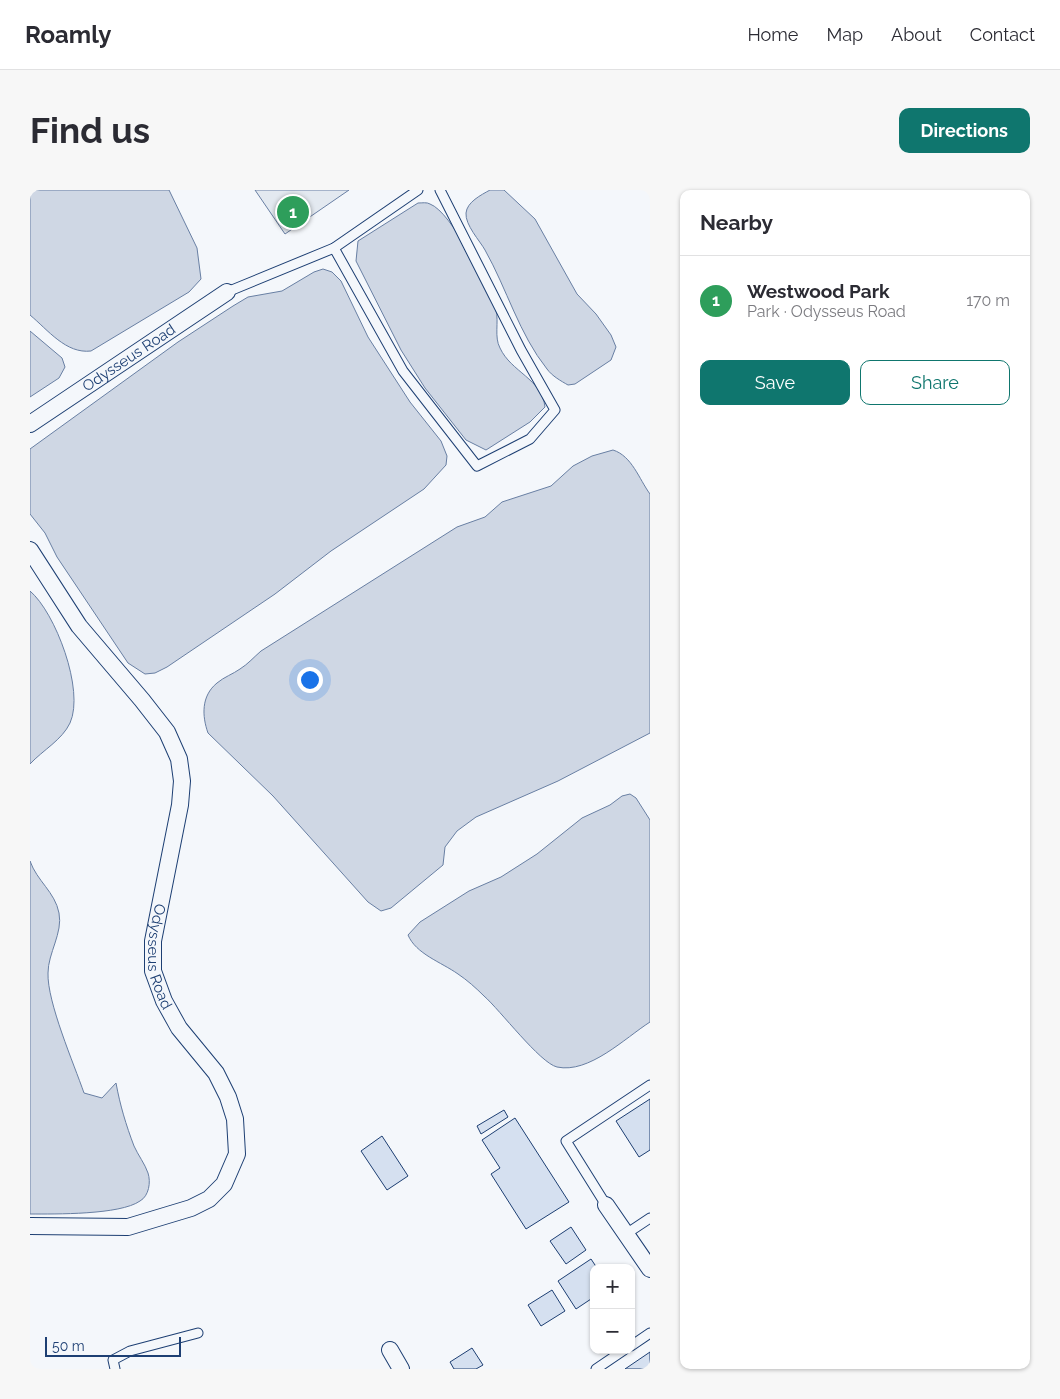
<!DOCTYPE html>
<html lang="en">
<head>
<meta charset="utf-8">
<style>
  :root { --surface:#fff; --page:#f7f7f7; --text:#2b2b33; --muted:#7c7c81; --line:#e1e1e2; --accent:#0f766e }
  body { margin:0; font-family:Raleway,sans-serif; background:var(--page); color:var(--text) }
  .controls { position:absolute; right:15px; bottom:15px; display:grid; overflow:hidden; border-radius:10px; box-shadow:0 1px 4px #0004 }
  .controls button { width:45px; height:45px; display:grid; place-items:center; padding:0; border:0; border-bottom:1px solid var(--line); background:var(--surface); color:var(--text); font:25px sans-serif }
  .scale { position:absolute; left:15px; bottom:12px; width:136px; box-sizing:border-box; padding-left:5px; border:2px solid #1d3f73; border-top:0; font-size:14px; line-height:18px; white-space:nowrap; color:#1d3f73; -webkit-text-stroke:4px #f4f7fb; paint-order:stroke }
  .you { position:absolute; left:279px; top:489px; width:18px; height:18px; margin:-12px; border:4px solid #fff; border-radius:50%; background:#1a73e8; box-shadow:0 0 0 8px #1a73e833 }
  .badge { display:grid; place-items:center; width:32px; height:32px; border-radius:50%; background:var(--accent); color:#fff; font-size:16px; font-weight:700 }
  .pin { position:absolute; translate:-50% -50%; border:2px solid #fff; box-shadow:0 1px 5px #0006 }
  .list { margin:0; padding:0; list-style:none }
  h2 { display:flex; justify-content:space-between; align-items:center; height:65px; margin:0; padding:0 20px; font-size:21px }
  h2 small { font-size:16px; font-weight:400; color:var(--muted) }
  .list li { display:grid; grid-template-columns:32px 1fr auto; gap:15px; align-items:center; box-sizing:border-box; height:90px; padding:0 20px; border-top:1px solid var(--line) }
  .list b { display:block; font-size:19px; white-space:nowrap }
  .list p { margin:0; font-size:16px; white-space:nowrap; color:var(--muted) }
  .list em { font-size:16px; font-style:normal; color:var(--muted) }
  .actions { display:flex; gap:10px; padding:15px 20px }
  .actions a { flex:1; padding:11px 0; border:1px solid var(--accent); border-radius:10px; text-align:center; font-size:18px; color:var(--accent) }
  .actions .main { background:var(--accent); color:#fff }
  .map { position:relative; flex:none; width:620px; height:1179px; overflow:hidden; border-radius:10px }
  header { display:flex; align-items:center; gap:30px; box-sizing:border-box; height:70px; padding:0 25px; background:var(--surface); border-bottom:1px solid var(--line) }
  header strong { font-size:24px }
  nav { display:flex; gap:28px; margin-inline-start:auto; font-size:18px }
  .intro { display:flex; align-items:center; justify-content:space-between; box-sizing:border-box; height:120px; padding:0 30px }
  h1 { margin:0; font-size:35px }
  .button { padding:12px 22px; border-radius:10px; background:var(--accent); color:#fff; font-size:18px; font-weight:700 }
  main { display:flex; gap:30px; padding:0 30px }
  aside { flex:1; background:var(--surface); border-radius:10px; box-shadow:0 1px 4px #0004 }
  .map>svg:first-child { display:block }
</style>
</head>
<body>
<header>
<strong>Roamly</strong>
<nav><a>Home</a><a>Map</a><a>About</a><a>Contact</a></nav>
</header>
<div class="intro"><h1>Find us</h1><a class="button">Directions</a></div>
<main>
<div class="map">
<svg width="620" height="1179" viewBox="0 0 620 1179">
  <rect width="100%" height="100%" fill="#f4f7fb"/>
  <path fill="#e3e9f0" stroke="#687fa3" d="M225 0H319L255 44Z"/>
  <g fill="#cfd7e4" stroke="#687fa3">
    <path d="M0 0H139L167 58 171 89 159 102 61 161C36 164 18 140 0 125Z"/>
    <path d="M460 0H474L505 29 547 104 566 124 581 145 586 157 581 170 545 194 538 195C531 191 522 186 517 179 489 144 477 99 455 60 450 51 435 35 436 23 437 12 451 5 460 0Z"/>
    <path d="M388 13C392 13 397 12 400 14 422 22 458 97 466 120 469 132 464 147 470 158 481 182 512 189 515 217L500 232 456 260 436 250 395 198 371 160 326 71 328 51Z"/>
    <path d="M293 79 302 82 311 91 338 147 380 212 411 251 417 266 416 275 394 299 301 361 245 404 137 477 125 483 115 484 98 473 27 367 15 343 0 324V259L148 152 203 116 218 107 252 101 284 82Z"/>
    <path d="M0 141 32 168 35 177 29 188 0 207Z"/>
    <path d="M583 260C602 266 609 289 620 304V543L528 591 446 627 427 641 415 657 413 675 361 718 351 721 338 712 243 606 178 543C172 526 171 506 187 493 194 487 203 484 210 479 218 474 224 467 231 461L427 337 455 327 472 312 521 296 543 276 562 266Z"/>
    <path d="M0 401C25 422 55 500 40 533 32 550 13 560 0 574Z"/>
    <path d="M600 604 606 608 620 630V832C595 848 559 884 527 877 510 873 470 820 454 806 446 798 437 790 428 784 411 772 386 764 378 745L390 732 439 701 471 687 507 664 552 628 580 615 592 606Z"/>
    <path d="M0 671C7 691 25 702 29 723 33 743 18 763 18 783 17 812 44 874 54 903L72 908 86 893C90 915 96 935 104 956 108 965 115 974 118 983 121 992 119 1006 110 1011 90 1025 25 1024 0 1024Z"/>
  </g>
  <g fill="#d5e0f0" stroke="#1d3f73">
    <path d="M620 909V960L609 967 586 931Z"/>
    <path d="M474 920 478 927 451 944 447 936Z"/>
    <path d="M485 928 539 1012 496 1039 461 984 470 978 452 950Z"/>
    <path d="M352 946 378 986 357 1000 331 961Z"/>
    <path d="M541 1037 556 1060 536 1074 520 1051Z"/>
    <path d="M561 1069 567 1078H564V1107L546 1119 528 1091Z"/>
    <path d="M522 1100 535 1121 511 1136 498 1115Z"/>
    <path d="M442 1158 453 1175 446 1179H424L420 1172Z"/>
    <path d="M620 1162V1179H595Z"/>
  </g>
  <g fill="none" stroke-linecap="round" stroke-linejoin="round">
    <g stroke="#1d3f73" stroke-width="11">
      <g id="lane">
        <path d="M304 58 373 181 447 276 500 249 525 220 491 160 410 0"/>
        <path d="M197 102 304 58 388 0"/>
        <path d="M576 1015 536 951 620 895"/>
        <path d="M596 1044 620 1028"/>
        <path d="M601 1156 620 1143"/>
        <path d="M85 1179 83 1170 100 1161 168 1143"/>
        <path d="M566 1179 594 1160"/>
      </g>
    </g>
    <g stroke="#1d3f73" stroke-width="18">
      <g id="street">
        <path id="s1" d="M0 234 197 102"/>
        <path id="s2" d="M0 360 49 436 112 510 137 542 149 569 152 591 150 615 123 751V781L134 811 149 838 186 883 198 907 205 929 207 964 194 994 179 1009 161 1018 98 1037 0 1036"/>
        <path d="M576 1015 620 1079"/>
        <path d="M360 1160 371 1179"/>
      </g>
    </g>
    <use href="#lane" stroke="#f4f7fb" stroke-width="9"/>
    <use href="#street" stroke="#f4f7fb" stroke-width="16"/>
  </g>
  <g text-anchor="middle" stroke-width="4" stroke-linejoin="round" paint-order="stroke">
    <g font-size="15" fill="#1d3f73" stroke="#f4f7fb">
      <text dy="5" stroke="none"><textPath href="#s1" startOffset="119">Odysseus Road</textPath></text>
      <text dy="5" stroke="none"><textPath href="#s2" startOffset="459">Odysseus Road</textPath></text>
    </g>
  </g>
</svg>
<div class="controls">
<button>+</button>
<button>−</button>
</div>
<div class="scale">50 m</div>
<div class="you"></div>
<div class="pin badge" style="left:263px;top:22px;background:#2e9e5b">1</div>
</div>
<aside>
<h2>Nearby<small></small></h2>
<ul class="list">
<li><span class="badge" style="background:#2e9e5b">1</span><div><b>Westwood Park</b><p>Park · Odysseus Road</p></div><em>170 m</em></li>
</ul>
<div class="actions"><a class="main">Save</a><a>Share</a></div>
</aside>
</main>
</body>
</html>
